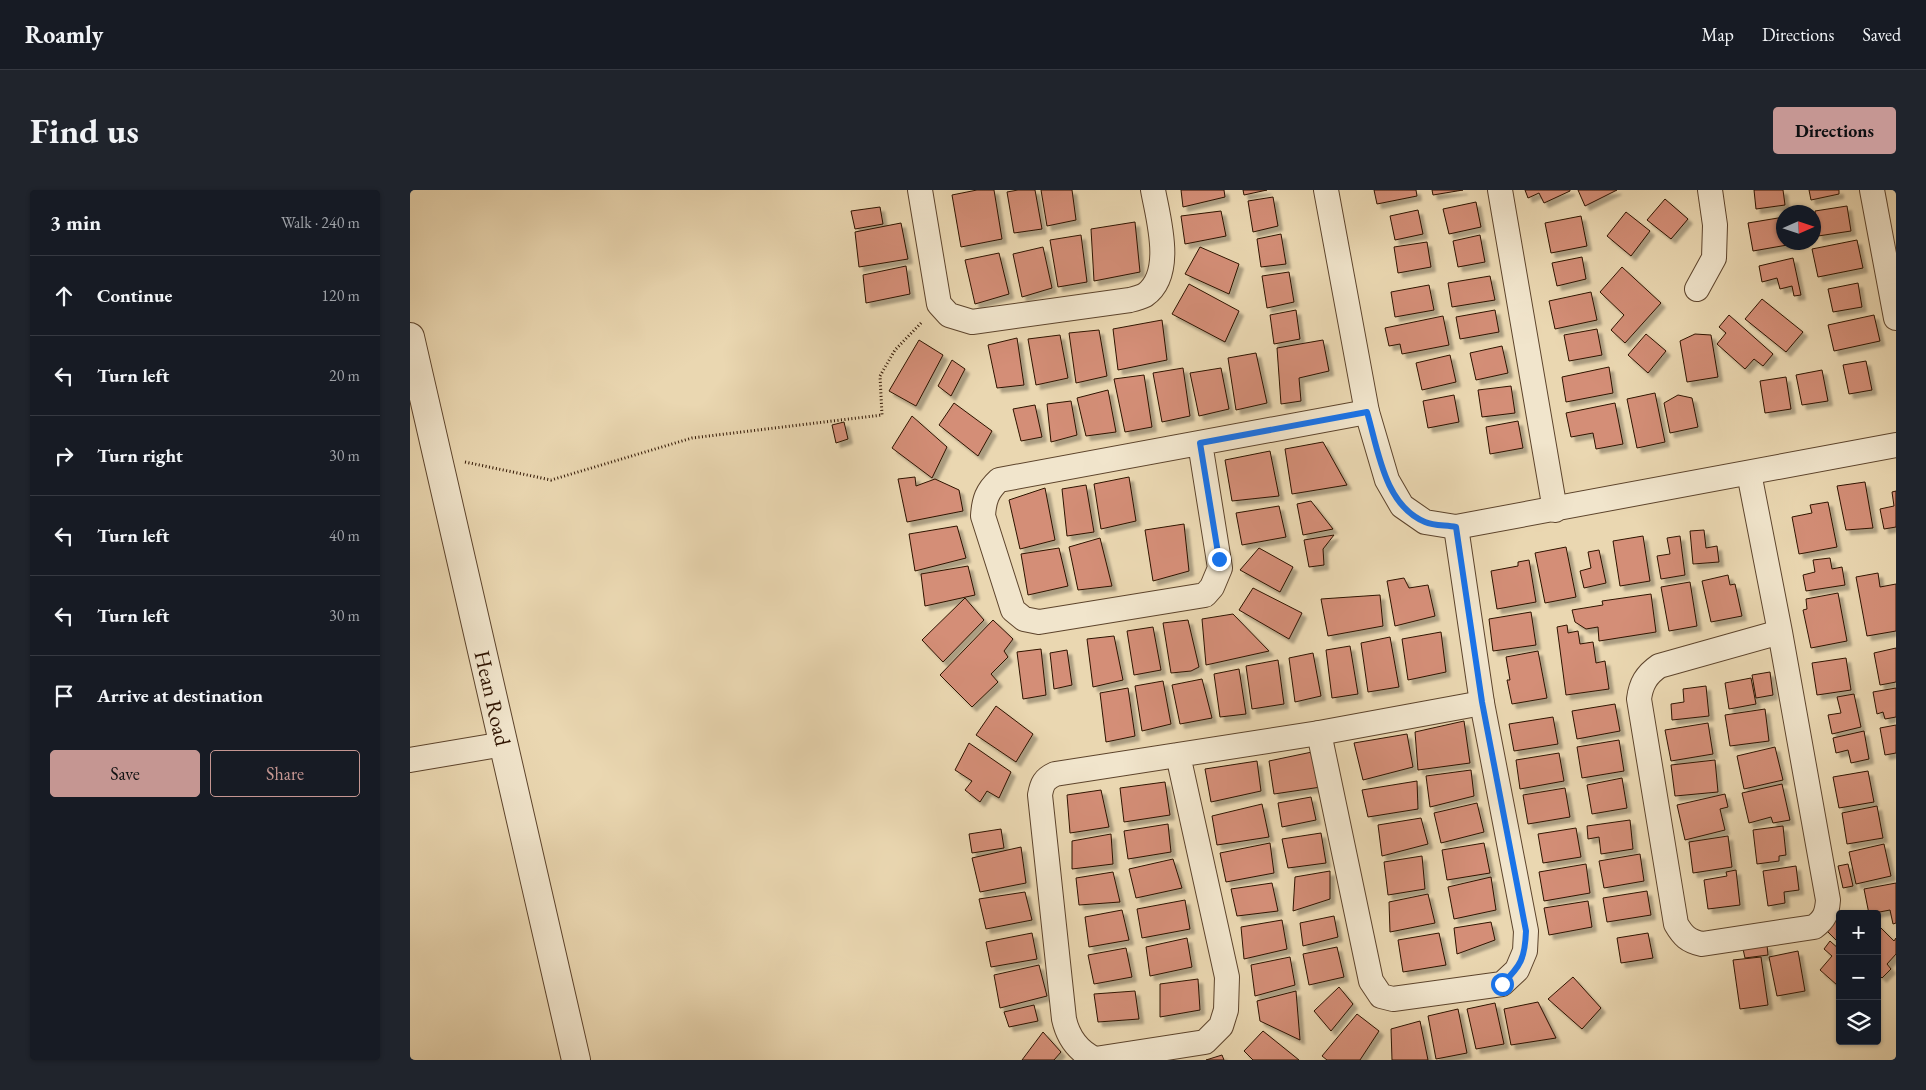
<!DOCTYPE html>
<html lang="en">
<head>
<meta charset="utf-8">
<style>
  :root { --surface:#171b24; --page:#20242c; --text:#f1f3f6; --muted:#9ea1a6; --line:#363941; --accent:#c59692 }
  body { margin:0; font-family:"EB Garamond",serif; background:var(--page); color:var(--text) }
  .controls { position:absolute; right:15px; bottom:15px; display:grid; overflow:hidden; border-radius:5px; box-shadow:0 1px 4px #0004 }
  .controls button { width:45px; height:45px; display:grid; place-items:center; padding:0; border:0; border-bottom:1px solid var(--line); background:var(--surface); color:var(--text); font:25px sans-serif }
  .compass { position:absolute; left:1366px; top:15px; width:45px; height:45px; border-radius:50%; background:var(--surface); box-shadow:0 1px 4px #0004; rotate:87deg }
  .stop { position:absolute; width:15px; height:15px; margin:-11px; border:4px solid #1a73e8; border-radius:50%; background:#fff }
  .stop.end { background:#1a73e8; border-color:#fff; box-shadow:0 1px 5px #0008 }
  .list { margin:0; padding:0; list-style:none }
  h2 { display:flex; justify-content:space-between; align-items:center; height:65px; margin:0; padding:0 20px; font-size:21px }
  h2 small { font-size:16px; font-weight:400; color:var(--muted) }
  .list li { display:grid; grid-template-columns:32px 1fr auto; gap:15px; align-items:center; box-sizing:border-box; height:80px; padding:0 20px; border-top:1px solid var(--line) }
  .list b { display:block; font-size:19px; white-space:nowrap }
  .list em { font-size:16px; font-style:normal; color:var(--muted) }
  .actions { display:flex; gap:10px; padding:15px 20px }
  .actions a { flex:1; padding:11px 0; border:1px solid var(--accent); border-radius:5px; text-align:center; font-size:18px; color:var(--accent) }
  .actions .main { background:var(--accent); color:#111 }
  .icon { flex:none; width:28px; height:28px; fill:none; stroke:currentColor; stroke-width:2; stroke-linecap:round; stroke-linejoin:round }
  .map { position:relative; flex:none; width:1486px; height:870px; overflow:hidden; border-radius:5px }
  header { display:flex; align-items:center; gap:30px; box-sizing:border-box; height:70px; padding:0 25px; background:var(--surface); border-bottom:1px solid var(--line) }
  header strong { font-size:24px }
  nav { display:flex; gap:28px; margin-inline-start:auto; font-size:18px }
  .intro { display:flex; align-items:center; justify-content:space-between; box-sizing:border-box; height:120px; padding:0 30px }
  h1 { margin:0; font-size:35px }
  .button { padding:12px 22px; border-radius:5px; background:var(--accent); color:#111; font-size:18px; font-weight:700 }
  main { display:flex; gap:30px; padding:0 30px }
  aside { flex:1; background:var(--surface); border-radius:5px; box-shadow:0 1px 4px #0004 }
  .map>svg:first-child { display:block }
</style>
</head>
<body>
<header>
<strong>Roamly</strong>
<nav><a>Map</a><a>Directions</a><a>Saved</a></nav>
</header>
<div class="intro"><h1>Find us</h1><a class="button">Directions</a></div>
<main>
<aside>
<h2>3 min<small>Walk · 240 m</small></h2>
<ul class="list">
<li><svg class="icon" aria-label="ahead" viewBox="0 0 24 24"><path d="M12 20V5M6 11l6-6 6 6"/></svg><div><b>Continue</b></div><em>120 m</em></li>
<li><svg class="icon" aria-label="left" viewBox="0 0 24 24"><path d="M17 20v-9H6M10 6l-5 5 5 5"/></svg><div><b>Turn left</b></div><em>20 m</em></li>
<li><svg class="icon" aria-label="right" viewBox="0 0 24 24"><path d="M7 20v-9h11M14 6l5 5-5 5"/></svg><div><b>Turn right</b></div><em>30 m</em></li>
<li><svg class="icon" aria-label="left" viewBox="0 0 24 24"><path d="M17 20v-9H6M10 6l-5 5 5 5"/></svg><div><b>Turn left</b></div><em>40 m</em></li>
<li><svg class="icon" aria-label="left" viewBox="0 0 24 24"><path d="M17 20v-9H6M10 6l-5 5 5 5"/></svg><div><b>Turn left</b></div><em>30 m</em></li>
<li><svg class="icon" aria-label="arrive" viewBox="0 0 24 24"><path d="M6 21V4h12l-3 4 3 4H6"/></svg><div><b>Arrive at destination</b></div></li>
</ul>
<div class="actions"><a class="main">Save</a><a>Share</a></div>
</aside>
<div class="map">
<svg width="1486" height="870" viewBox="0 0 1486 870">
  <defs>
    <filter id="shadow"><feDropShadow dx="4.5" dy="4.5" stdDeviation="1" flood-color="#0004"/></filter>
  </defs>
  <rect width="100%" height="100%" fill="#ead7b1"/>
  <filter id="stains"><feTurbulence type="fractalNoise" baseFrequency=".004" numOctaves="4"/><feColorMatrix values="0 0 0 0 .2 0 0 0 0 .09 0 0 0 0 .02 0 0 0 .5 -.17"/></filter>
  <radialGradient id="worn" r=".72"><stop offset=".6" stop-color="#630" stop-opacity="0"/><stop offset="1" stop-color="#630" stop-opacity=".3"/></radialGradient>
  <g fill="#d48e77" stroke="#2e1300" filter="url(#shadow)">
    <path d="M567 0H584L592 49 551 57 542 5Z"/>
    <path d="M608 0H625L632 39 604 43 597 2Z"/>
    <path d="M631 0H662L666 30 637 36Z"/>
    <path d="M771 0H814L815 7 773 17Z"/>
    <path d="M833 0H857L834 5Z"/>
    <path d="M964 0H1006L1007 6 967 14Z"/>
    <path d="M1022 0H1053L1023 5Z"/>
    <path d="M1115 0H1160V1L1134 13 1129 3 1118 8Z"/>
    <path d="M1168 0H1207L1175 16Z"/>
    <path d="M1344 0H1373L1375 15 1346 19Z"/>
    <path d="M1399 0H1429V4L1401 10Z"/>
    <path d="M863 7 868 36 843 42 838 11Z"/>
    <path d="M1255 9 1278 29 1261 49 1237 30Z"/>
    <path d="M1066 12 1071 37 1039 44 1033 19Z"/>
    <path d="M1437 16 1441 41 1408 46 1405 21Z"/>
    <path d="M470 17 473 34 445 39 441 21Z"/>
    <path d="M1008 20 1013 44 985 50 980 26Z"/>
    <path d="M811 21 816 46 775 54 771 26Z"/>
    <path d="M1216 22 1240 41 1221 66 1197 46Z"/>
    <path d="M1171 26 1177 56 1141 63 1135 33Z"/>
    <path d="M1374 27V52L1383 54 1343 61 1338 33Z"/>
    <path d="M725 32 730 82 684 91 681 39Z"/>
    <path d="M491 33 498 69 449 77 445 42Z"/>
    <path d="M871 44 876 74 851 77 847 49Z"/>
    <path d="M671 45 677 92 648 97 640 50Z"/>
    <path d="M1070 45 1075 72 1048 77 1043 51Z"/>
    <path d="M1447 50 1453 78 1408 87 1402 59Z"/>
    <path d="M1017 52 1021 77 988 83 984 57Z"/>
    <path d="M633 57 642 98 612 107 603 64Z"/>
    <path d="M790 57 829 74 819 104 775 84Z"/>
    <path d="M589 63 599 104 565 114 555 70Z"/>
    <path d="M1172 67 1176 89 1147 96 1142 73Z"/>
    <path d="M1383 68 1391 105 1384 106 1382 96 1370 99 1367 88 1352 92 1349 76Z"/>
    <path d="M496 76 500 104 456 113 453 85Z"/>
    <path d="M1212 77 1251 113 1215 153 1201 140 1214 125 1190 102Z"/>
    <path d="M879 82 884 112 857 118 852 86Z"/>
    <path d="M1080 86 1085 110 1042 117 1038 93Z"/>
    <path d="M1448 93 1452 117 1423 122 1418 99Z"/>
    <path d="M779 94 829 121 815 152 762 124Z"/>
    <path d="M1019 95 1024 120 985 127 981 102Z"/>
    <path d="M1181 102 1187 130 1145 139 1139 111Z"/>
    <path d="M1352 109 1393 142 1376 162 1335 129Z"/>
    <path d="M886 120 890 149 864 154 860 125Z"/>
    <path d="M1085 120 1089 142 1050 149 1046 127Z"/>
    <path d="M1319 125 1363 164 1353 176 1344 169 1335 179 1307 154 1316 143 1309 137Z"/>
    <path d="M1464 125 1470 151 1424 161 1418 135Z"/>
    <path d="M1033 126 1039 155 992 164 990 154 979 156 975 138Z"/>
    <path d="M752 130 757 170 708 180 703 139Z"/>
    <path d="M1187 139 1192 165 1159 171 1154 145Z"/>
    <path d="M689 140 697 186 666 193 659 143Z"/>
    <path d="M1236 144 1256 161 1238 183 1218 165Z"/>
    <path d="M1285 144 1301 145 1308 187 1277 192 1270 151Z"/>
    <path d="M650 145 658 188 626 195 618 149Z"/>
    <path d="M607 148 614 195 587 198 578 155Z"/>
    <path d="M509 150 533 165 506 216 479 201Z"/>
    <path d="M913 150 919 181 889 188 891 211 871 214 867 158Z"/>
    <path d="M1092 156 1098 183 1066 190 1060 163Z"/>
    <path d="M846 163 857 213 826 220 818 168Z"/>
    <path d="M1040 165 1046 192 1012 200 1006 173Z"/>
    <path d="M542 170 555 179 541 206 528 196Z"/>
    <path d="M1456 171 1462 200 1439 204 1433 175Z"/>
    <path d="M1199 177 1203 203 1156 212 1152 187Z"/>
    <path d="M773 178 780 226 752 232 743 183Z"/>
    <path d="M811 178 819 219 789 226 780 183Z"/>
    <path d="M1412 180 1418 211 1392 215 1386 185Z"/>
    <path d="M734 185 742 237 715 242 704 189Z"/>
    <path d="M1376 187 1381 219 1355 223 1350 191Z"/>
    <path d="M1101 196 1105 223 1072 227 1068 200Z"/>
    <path d="M698 200 706 242 676 246 667 208Z"/>
    <path d="M1245 203 1255 252 1227 258 1217 209Z"/>
    <path d="M1044 205 1049 232 1018 238 1013 211Z"/>
    <path d="M1268 205 1282 208 1288 237 1260 243 1254 213Z"/>
    <path d="M661 211 667 245 641 252 637 214Z"/>
    <path d="M544 213 582 241 568 266 529 235Z"/>
    <path d="M1205 213 1213 254 1186 259 1183 243 1161 247 1156 223Z"/>
    <path d="M625 215 632 247 611 251 603 219Z"/>
    <path d="M502 226 537 257 522 288 482 258Z"/>
    <path d="M1108 231 1113 258 1080 264 1076 237Z"/>
    <path d="M434 232 438 249 426 253 422 235Z"/>
    <path d="M913 252 937 295 882 304 875 259Z"/>
    <path d="M860 261 869 306 822 311 815 270Z"/>
    <path d="M505 287 506 296 525 289 549 300 553 321 497 332 488 289Z"/>
    <path d="M719 287 726 331 691 339 684 294Z"/>
    <path d="M1455 292 1463 338 1436 340 1427 296Z"/>
    <path d="M676 295 684 342 657 346 652 299Z"/>
    <path d="M635 298 645 350 610 359 599 310Z"/>
    <path d="M1486 301V337L1474 339 1470 319 1484 316 1482 302Z"/>
    <path d="M901 311 923 339 893 345 887 314Z"/>
    <path d="M1418 312 1427 357 1389 364 1382 327 1402 323 1400 315Z"/>
    <path d="M869 316 876 347 832 355 826 323Z"/>
    <path d="M774 334 779 381 743 391 735 340Z"/>
    <path d="M547 336 556 368 505 381 499 344Z"/>
    <path d="M1294 340 1296 358 1307 356 1309 372 1283 374 1280 341Z"/>
    <path d="M924 345 913 359 914 375 899 377 894 350Z"/>
    <path d="M1233 346 1240 391 1210 396 1203 351Z"/>
    <path d="M1270 346 1275 385 1251 389 1247 366 1260 364 1257 348Z"/>
    <path d="M690 348 702 396 668 400 659 357Z"/>
    <path d="M1156 357 1166 407 1135 413 1125 363Z"/>
    <path d="M649 358 658 396 618 405 611 364Z"/>
    <path d="M849 358 883 377 870 402 830 380Z"/>
    <path d="M1189 360 1196 393 1174 398 1170 381 1181 378 1178 362Z"/>
    <path d="M1420 368 1422 379 1432 377 1435 395 1396 401 1393 385 1405 382 1403 370Z"/>
    <path d="M1119 370 1126 412 1087 419 1081 381 1108 376V372Z"/>
    <path d="M558 376 565 405 515 416 511 384Z"/>
    <path d="M1468 383 1470 397 1486 394V441L1457 446 1446 387Z"/>
    <path d="M1318 385 1320 395 1325 394 1332 426 1301 432 1292 391Z"/>
    <path d="M994 388 999 398 1018 395 1025 426 985 436 977 391Z"/>
    <path d="M1280 392 1287 436 1259 441 1251 397Z"/>
    <path d="M843 398 892 423 879 449 829 420Z"/>
    <path d="M1428 403 1437 451 1401 458 1393 420 1397 419 1396 409Z"/>
    <path d="M1241 404 1246 442 1189 451 1188 437 1176 439 1165 432 1162 420 1193 415 1192 411Z"/>
    <path d="M970 405 973 436 918 446 911 409Z"/>
    <path d="M555 408 574 430 533 472 512 450Z"/>
    <path d="M1121 422 1126 455 1083 461 1079 429Z"/>
    <path d="M823 424 859 461 796 475 792 429Z"/>
    <path d="M583 430 603 449 594 461 598 467 581 484 588 492 562 517 530 485Z"/>
    <path d="M778 430 789 477 781 481 761 483 753 433Z"/>
    <path d="M1157 435 1158 443 1168 441 1170 454 1183 452 1186 473 1195 471 1199 499 1156 505 1147 437Z"/>
    <path d="M743 437 751 480 724 485 717 441Z"/>
    <path d="M1031 442 1036 482 998 490 992 449Z"/>
    <path d="M704 446 713 490 683 497 677 449Z"/>
    <path d="M980 447 989 497 958 502 951 453Z"/>
    <path d="M940 456 948 504 922 508 916 460Z"/>
    <path d="M1486 458V492L1470 495 1464 463Z"/>
    <path d="M631 459 636 505 613 509 607 462Z"/>
    <path d="M657 460 662 495 644 499 640 463Z"/>
    <path d="M1128 461 1137 508 1102 514 1097 490H1100L1096 467Z"/>
    <path d="M903 463 911 506 885 512 879 468Z"/>
    <path d="M1436 468 1441 500 1407 505 1402 473Z"/>
    <path d="M868 470 874 514 842 519 836 476Z"/>
    <path d="M829 479 836 524 810 527 804 484Z"/>
    <path d="M1360 482 1363 505 1346 508 1342 485Z"/>
    <path d="M1341 488 1346 514 1319 519 1315 493Z"/>
    <path d="M792 489 802 528 770 534 762 495Z"/>
    <path d="M753 491 761 534 732 541 725 496Z"/>
    <path d="M1296 496 1299 526 1262 530 1261 514 1274 512 1273 499Z"/>
    <path d="M718 498 725 546 696 552 690 503Z"/>
    <path d="M1486 498V527L1475 529 1473 522 1467 524 1463 502Z"/>
    <path d="M1444 504 1451 537 1422 544 1418 525 1431 523 1427 507Z"/>
    <path d="M1205 514 1210 541 1167 549 1162 521Z"/>
    <path d="M586 516 623 544 606 572 566 545Z"/>
    <path d="M1355 519 1359 551 1320 556 1315 525Z"/>
    <path d="M1143 527 1148 554 1104 561 1099 534Z"/>
    <path d="M1054 531 1060 573 1008 580 1005 542Z"/>
    <path d="M1298 533 1303 564 1261 571 1255 540Z"/>
    <path d="M1486 535V563L1475 565 1470 538Z"/>
    <path d="M1454 541 1459 569 1441 573 1438 560 1426 563 1423 548Z"/>
    <path d="M997 544 1003 577 953 590 944 553Z"/>
    <path d="M1209 550 1214 581 1172 588 1167 557Z"/>
    <path d="M559 553 601 582 589 608 577 601 570 612 555 600 562 591 545 580Z"/>
    <path d="M1365 557 1373 590 1334 599 1327 566Z"/>
    <path d="M902 562 911 597 864 604 859 571Z"/>
    <path d="M1149 563 1154 591 1110 599 1106 570Z"/>
    <path d="M1305 570 1308 602 1265 606 1261 575Z"/>
    <path d="M847 571 851 601 801 612 795 579Z"/>
    <path d="M1061 580 1064 606 1020 617 1016 586Z"/>
    <path d="M1458 581 1464 612 1429 618 1423 587Z"/>
    <path d="M1212 588 1217 618 1182 624 1177 595Z"/>
    <path d="M1007 591 1008 619 958 627 952 600Z"/>
    <path d="M755 592 760 625 714 632 710 598Z"/>
    <path d="M1372 594 1380 630 1363 633 1361 627 1339 633 1332 603Z"/>
    <path d="M1155 598 1160 627 1118 634 1113 605Z"/>
    <path d="M691 600 699 637 660 643 657 605Z"/>
    <path d="M1315 604 1318 617 1310 619 1315 640 1275 650 1267 615Z"/>
    <path d="M901 607 906 630 872 637 868 613Z"/>
    <path d="M1067 613 1074 642 1031 653 1024 623Z"/>
    <path d="M852 614 859 647 807 655 802 626Z"/>
    <path d="M1467 616 1473 648 1437 654 1432 623Z"/>
    <path d="M1011 628 1018 654 972 666 968 635Z"/>
    <path d="M1220 630 1223 659 1191 664 1189 647 1178 649 1177 636Z"/>
    <path d="M758 634 761 662 718 669 714 641Z"/>
    <path d="M1373 636 1376 665 1369 666V671L1347 674 1343 640Z"/>
    <path d="M1166 638 1171 667 1133 673 1128 644Z"/>
    <path d="M591 639 594 658 562 663 559 644Z"/>
    <path d="M911 643 916 673 878 678 872 649Z"/>
    <path d="M701 644 703 674 662 679V651Z"/>
    <path d="M1318 646 1322 677 1283 683 1279 652Z"/>
    <path d="M860 653 864 683 816 692 810 663Z"/>
    <path d="M1074 653 1080 683 1037 690 1032 660Z"/>
    <path d="M1474 654 1481 686 1446 694 1439 662Z"/>
    <path d="M611 657 616 693 570 702 562 668Z"/>
    <path d="M1230 664 1234 691 1194 698 1189 671Z"/>
    <path d="M1012 666 1015 699 978 705 974 672Z"/>
    <path d="M763 669 772 698 726 708 719 679Z"/>
    <path d="M1176 674 1180 703 1134 711 1129 682Z"/>
    <path d="M1438 674 1443 696 1433 698 1428 676Z"/>
    <path d="M1386 676 1389 700 1374 702 1375 713 1358 716 1353 681Z"/>
    <path d="M1326 680 1330 715 1298 719 1294 690 1317 686 1316 682Z"/>
    <path d="M920 681V709L883 721 885 687Z"/>
    <path d="M703 682 710 712 669 715 666 688Z"/>
    <path d="M1081 687 1086 720 1044 729 1038 697Z"/>
    <path d="M862 693 868 721 827 726 821 699Z"/>
    <path d="M1486 693V733L1483 734 1480 720 1459 724 1454 699Z"/>
    <path d="M1237 701 1241 725 1197 732 1193 708Z"/>
    <path d="M615 702 622 730 576 739 569 709Z"/>
    <path d="M1018 704 1025 733 980 742 979 712Z"/>
    <path d="M775 710 780 739 732 748 727 719Z"/>
    <path d="M1178 711 1182 737 1139 745 1134 718Z"/>
    <path d="M712 720 719 750 679 757 675 727Z"/>
    <path d="M1432 720 1436 724H1430V754L1414 738Z"/>
    <path d="M924 726 928 747 893 756 890 733Z"/>
    <path d="M872 730 877 759 834 769 831 737Z"/>
    <path d="M1081 732 1085 750 1047 764 1044 738Z"/>
    <path d="M1467 734 1484 751 1486 748V764L1477 774 1481 779 1472 788 1467 783Z"/>
    <path d="M622 743 627 769 581 777 576 752Z"/>
    <path d="M1029 743 1036 775 993 782 988 750Z"/>
    <path d="M1238 743 1243 768 1211 773 1207 748Z"/>
    <path d="M777 748 782 777 740 786 736 757Z"/>
    <path d="M1420 751 1430 760V792L1427 795 1410 780 1422 766 1414 759Z"/>
    <path d="M1357 755 1358 765 1335 768 1333 759Z"/>
    <path d="M927 757 934 787 899 795 893 764Z"/>
    <path d="M716 758 722 787 684 794 678 765Z"/>
    <path d="M1388 761 1395 801 1367 806 1359 767Z"/>
    <path d="M880 767 885 795 845 806 841 775Z"/>
    <path d="M1351 767 1358 815 1330 819 1323 770Z"/>
    <path d="M629 775 637 806 590 818 584 785Z"/>
    <path d="M1163 787 1191 818 1172 839 1138 809Z"/>
    <path d="M788 789 790 820 750 827V794Z"/>
    <path d="M929 797 943 814 921 841 904 821Z"/>
    <path d="M725 801 729 829 688 832 684 804Z"/>
    <path d="M886 801 890 850 850 831 847 811Z"/>
    <path d="M1128 812 1146 848 1101 855 1094 819Z"/>
    <path d="M1085 813 1094 854 1066 859 1057 819Z"/>
    <path d="M624 815 628 831 599 837 594 822Z"/>
    <path d="M1048 819 1057 863 1026 869 1018 826Z"/>
    <path d="M947 824 969 841 950 870H917L912 866Z"/>
    <path d="M1010 831 1018 870H982L981 839Z"/>
    <path d="M853 841 889 870H843L834 861Z"/>
    <path d="M633 842 651 862 644 870H612Z"/>
    <path d="M812 865 814 870H796Z"/>
  </g>
  <g fill="none" stroke-linecap="round" stroke-linejoin="round">
    <g stroke="#5d442c" stroke-width="26">
      <g id="minor">
        <path d="M510 0 529 114 539 125 562 132 720 110C724 109 731 107 735 105 765 84 748 28 743 0"/>
        <path d="M916 0 957 222 977 290 992 316 1015 332 1046 337 1486 255"/>
        <path d="M1090 0 1145 320"/>
        <path d="M1462 0 1486 128"/>
        <path d="M1287 99 1304 68 1305 35 1300 0"/>
        <path d="M790 253 810 378 802 397 795 405 629 432 614 429 603 420 573 326C574 310 577 301 589 290L957 222"/>
        <path d="M1339 283 1370 442 1418 710C1417 723 1415 729 1404 737L1292 754C1278 751 1273 746 1266 734L1229 509C1231 494 1236 485 1249 476L1370 442"/>
        <path d="M909 543 961 791 971 806 983 809 1092 794 1107 780 1115 761 1116 741 1072 513 1046 337"/>
        <path d="M768 565 817 787 816 820 811 836 795 852 685 869C668 861 658 847 654 829L630 605C632 594 634 589 645 584L909 543 1072 513"/>
        <path d="M0 570 94 554"/>
      </g>
    </g>
    <g stroke="#5d442c" stroke-width="30">
      <path id="tertiary" d="M0 147 166 870"/>
    </g>
    <path stroke="#2e1300" stroke-width="3" stroke-dasharray="1 2.5" stroke-linecap="butt" d="M55 272 141 290 282 248 472 225 470 186 485 160 512 132"/>
    <use href="#minor" stroke="#f1e5cc" stroke-width="24"/>
    <use href="#tertiary" stroke="#f1e5cc" stroke-width="28"/>
  </g>
  <g fill="none" stroke-linecap="round" stroke-linejoin="round">
    <path stroke="#1a73e8" stroke-width="6" d="M809 369 790 253 957 222C968 259 974 315 1015 332 1024 336 1036 335 1046 337L1072 512 1116 741C1115 768 1111 776 1092 794"/>
  </g>
  <g text-anchor="middle" stroke-width="4" stroke-linejoin="round" paint-order="stroke">
    <g font-size="22" fill="#2e1300" stroke="#f1e5cc">
      <text transform="translate(83 508) rotate(77)" y="8">Hean Road</text>
    </g>
  </g>
  <rect width="100%" height="100%" filter="url(#stains)"/>
  <rect width="100%" height="100%" fill="url(#worn)"/>
</svg>
<div class="controls">
<button>+</button>
<button>−</button>
<button><svg class="icon" aria-label="layers" viewBox="0 0 24 24"><path d="M12 4l9 5-9 5-9-5zM3 14l9 5 9-5"/></svg></button>
</div>
<svg class="compass" viewBox="-18 -18 36 36"><path d="M0-13l5 13h-10z" fill="#e53935"/><path d="M0 13l5-13h-10z" fill="#9ea1a6"/></svg>
<div class="stop" style="left:1092px;top:794px"></div>
<div class="stop end" style="left:809px;top:369px"></div>
</div>
</main>
</body>
</html>
